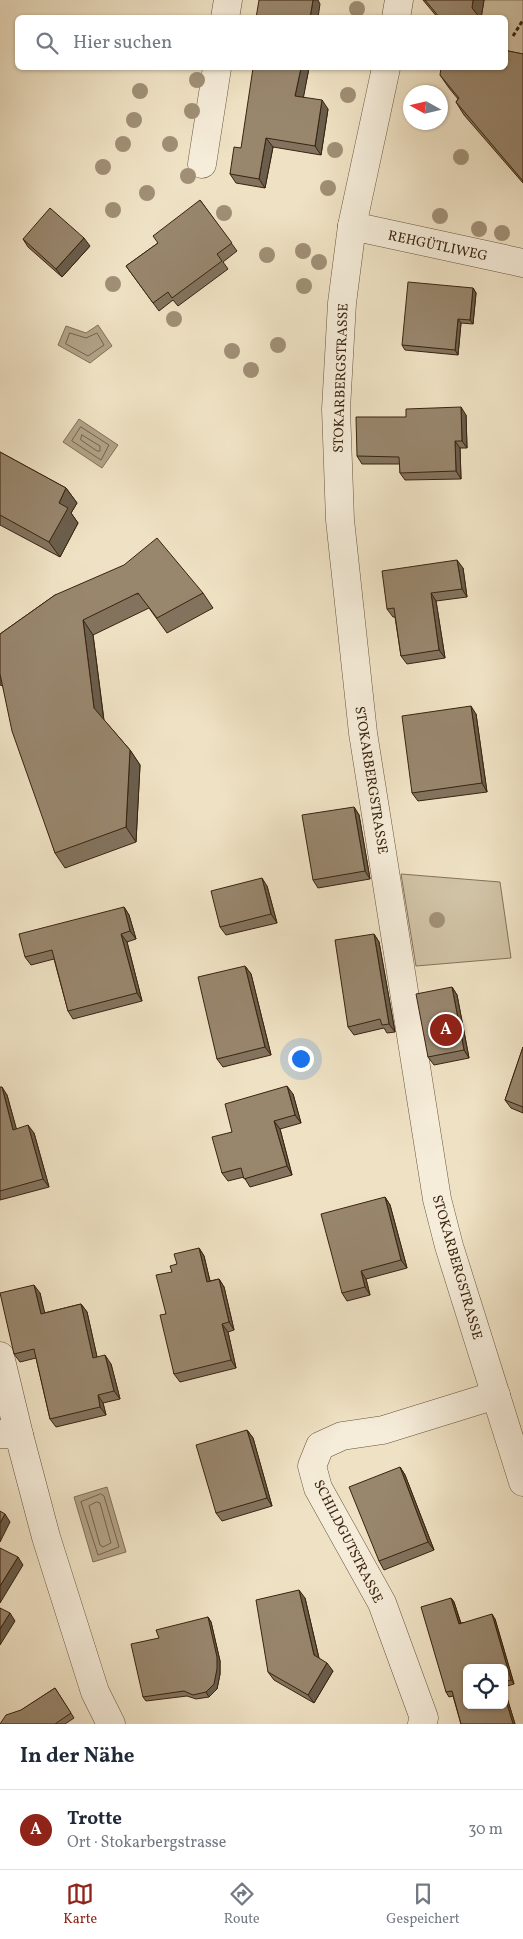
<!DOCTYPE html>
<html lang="de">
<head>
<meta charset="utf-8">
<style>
  :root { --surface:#fff; --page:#f2f2f3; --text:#1f2937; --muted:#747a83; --line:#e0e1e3; --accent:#8f2418 }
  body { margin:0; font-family:Vollkorn,serif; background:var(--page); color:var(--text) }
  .controls { position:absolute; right:15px; bottom:15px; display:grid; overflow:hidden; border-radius:8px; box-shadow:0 1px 4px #0004 }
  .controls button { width:45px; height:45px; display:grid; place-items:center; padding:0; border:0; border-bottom:1px solid var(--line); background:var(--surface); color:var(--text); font:25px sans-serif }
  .compass { position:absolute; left:403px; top:85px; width:45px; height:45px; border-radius:50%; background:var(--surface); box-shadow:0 1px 4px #0004; rotate:278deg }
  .you { position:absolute; left:300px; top:1058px; width:18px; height:18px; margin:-12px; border:4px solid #fff; border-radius:50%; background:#1a73e8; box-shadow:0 0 0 8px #1a73e833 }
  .badge { display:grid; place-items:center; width:32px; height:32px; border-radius:50%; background:var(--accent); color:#fff; font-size:16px; font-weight:700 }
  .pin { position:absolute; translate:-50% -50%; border:2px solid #fff; box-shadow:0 1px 5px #0006 }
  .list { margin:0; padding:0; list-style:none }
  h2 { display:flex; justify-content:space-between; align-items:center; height:65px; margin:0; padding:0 20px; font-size:21px }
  h2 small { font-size:16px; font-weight:400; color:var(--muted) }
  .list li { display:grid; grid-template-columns:32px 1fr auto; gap:15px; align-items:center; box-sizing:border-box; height:80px; padding:0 20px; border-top:1px solid var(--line) }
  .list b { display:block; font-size:19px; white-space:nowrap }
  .list p { margin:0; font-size:16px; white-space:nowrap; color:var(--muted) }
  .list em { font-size:16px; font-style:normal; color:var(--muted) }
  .icon { flex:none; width:28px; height:28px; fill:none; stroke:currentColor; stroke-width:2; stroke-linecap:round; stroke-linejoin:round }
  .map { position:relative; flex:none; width:523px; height:1724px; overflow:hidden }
  .search { position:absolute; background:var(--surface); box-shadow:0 1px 4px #0004; left:15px; right:15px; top:15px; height:55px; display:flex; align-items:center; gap:12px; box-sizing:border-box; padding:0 18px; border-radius:8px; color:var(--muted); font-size:19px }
  .sheet { height:145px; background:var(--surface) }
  nav { display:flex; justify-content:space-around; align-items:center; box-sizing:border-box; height:70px; border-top:1px solid var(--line); background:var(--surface); font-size:14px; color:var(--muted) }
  nav a { display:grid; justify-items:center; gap:2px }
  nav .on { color:var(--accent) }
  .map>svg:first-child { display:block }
</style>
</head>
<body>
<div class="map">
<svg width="523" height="1724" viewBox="0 0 523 1724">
  <rect width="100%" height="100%" fill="#efe2c4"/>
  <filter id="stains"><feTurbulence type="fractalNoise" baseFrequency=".004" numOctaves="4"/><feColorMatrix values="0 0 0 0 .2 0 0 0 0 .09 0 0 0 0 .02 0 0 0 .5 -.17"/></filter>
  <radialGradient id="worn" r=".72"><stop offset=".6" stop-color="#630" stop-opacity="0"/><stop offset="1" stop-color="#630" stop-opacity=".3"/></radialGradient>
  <g fill="#d0c2a5" stroke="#85725a">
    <path d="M484 0H523V64L506 49V18L478 17Z"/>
    <path d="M401 874 500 882 511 958 416 966Z"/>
  </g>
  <g fill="#b1a186" stroke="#816f56">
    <path d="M98 325 112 346 90 363 58 345 66 326 86 333Z"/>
    <path d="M79 419 118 445 102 468 63 442Z"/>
    <path d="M107 1487 126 1552 93 1562 74 1497Z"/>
  </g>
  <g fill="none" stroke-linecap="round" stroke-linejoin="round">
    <g stroke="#76624a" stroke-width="1">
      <path d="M70 333 86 338 97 333 104 345 88 356 66 344Z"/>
      <path d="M81 427 109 445 101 460 72 441Z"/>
      <path d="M82 435 100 446V451H97L81 440Z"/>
      <path d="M101 1494 104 1496 119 1547 98 1555 81 1502Z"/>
      <path d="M97 1502 100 1503 111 1543 103 1547 100 1545 89 1506Z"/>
    </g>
    <g stroke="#67533c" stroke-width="29">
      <g id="minor">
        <path d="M225 18 228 0"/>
        <path d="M396 18 399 0"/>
        <path d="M386 68 352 226 342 303 336 409 340 520 363 733 437 1199 449 1246 523 1482"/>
        <path d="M202 164 217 68"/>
        <path d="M352 226 523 263"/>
        <path d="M0 1356 19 1435"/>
        <path d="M0 1434 19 1435 46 1537 95 1692 111 1724"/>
        <path d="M422 1724 424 1718 382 1603 318 1488 312 1466 320 1446 342 1436 383 1430 496 1395"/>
      </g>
    </g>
    <path stroke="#3a230f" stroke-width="3" stroke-dasharray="4 2.5" stroke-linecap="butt" d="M513 36 523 20"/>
    <use href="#minor" stroke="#f5ecd9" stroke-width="28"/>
  </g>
  <g fill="#a08f75">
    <circle cx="357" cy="9" r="8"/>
    <circle cx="197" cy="80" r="8"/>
    <circle cx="140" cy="91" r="8"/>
    <circle cx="348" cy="95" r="8"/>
    <circle cx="192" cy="111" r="8"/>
    <circle cx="134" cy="120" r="8"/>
    <circle cx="123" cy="144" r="8"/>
    <circle cx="170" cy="144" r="8"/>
    <circle cx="335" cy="150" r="8"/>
    <circle cx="461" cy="157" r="8"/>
    <circle cx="103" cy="167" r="8"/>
    <circle cx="188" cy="176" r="8"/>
    <circle cx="328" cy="188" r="8"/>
    <circle cx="147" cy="193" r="8"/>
    <circle cx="113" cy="210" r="8"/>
    <circle cx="224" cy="213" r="8"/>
    <circle cx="440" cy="216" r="8"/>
    <circle cx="479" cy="229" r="8"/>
    <circle cx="502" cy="233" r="8"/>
    <circle cx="303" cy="251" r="8"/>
    <circle cx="267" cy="255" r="8"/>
    <circle cx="319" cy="262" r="8"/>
    <circle cx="113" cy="284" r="8"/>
    <circle cx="304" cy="286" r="8"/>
    <circle cx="174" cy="319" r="8"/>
    <circle cx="278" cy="345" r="8"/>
    <circle cx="232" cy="351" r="8"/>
    <circle cx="251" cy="370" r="8"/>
    <circle cx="437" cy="920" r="8"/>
  </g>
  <g fill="#83735e" stroke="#3a230f">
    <path d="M423 0H484L481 18H438Z"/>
    <path d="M508 51 523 54V183L464 115 456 102 458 99 449 88 440 75Z"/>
    <path d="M309 68 303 97 328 109 321 155 273 147 265 188 236 183 230 174 241 148Z"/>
    <path d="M200 200 237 251 223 262 228 269 178 306 173 300 159 311 126 266 158 243Z"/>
    <path d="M23 239 90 246 62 277 28 247Z"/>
    <path d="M473 288 476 293 473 324 461 323 458 355 405 350 402 345Z"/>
    <path d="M466 415 467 448H460L461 479 405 480 400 473V464H362L357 456 406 417Z"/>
    <path d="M0 452 66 488 77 503 71 513 78 523 60 557 0 525Z"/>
    <path d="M463 568 467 597 436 601 445 658 407 664 401 656 395 617H393L387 609Z"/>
    <path d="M203 593 213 608 167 633 149 608 93 635 104 720 130 750 140 765 136 842 65 868 55 853 3 686 0 685V634L55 595Z"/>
    <path d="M476 714 487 792 418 801 412 793Z"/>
    <path d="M354 807 359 815 370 879 318 888 313 880Z"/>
    <path d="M267 886 277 923 226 935 220 927Z"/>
    <path d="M124 907 129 915 136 939 127 942 142 1001 73 1019 68 1011 54 959 31 965 25 957Z"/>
    <path d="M374 934 379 942 395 1032 387 1033 384 1028 354 1035 348 1027Z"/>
    <path d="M245 966 251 974 271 1055 223 1067 217 1059Z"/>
    <path d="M452 987 457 995 469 1058 434 1065 428 1057Z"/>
    <path d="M523 1047V1113L511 1108 505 1100Z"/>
    <path d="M0 1087 7 1095 16 1129 34 1133 49 1187 0 1200Z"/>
    <path d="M293 1094 301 1123 280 1129 292 1175 250 1187 244 1177 228 1181 222 1173 232 1132Z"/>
    <path d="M385 1197 390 1205 407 1268 366 1279 370 1295 347 1301 342 1293Z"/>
    <path d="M199 1248 204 1256 210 1281 219 1279 224 1287 234 1330 228 1332 236 1368 180 1382 174 1374 166 1314 172 1272 177 1264Z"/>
    <path d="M40 1293 44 1313 81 1304 87 1312 97 1357 111 1364 120 1399 103 1403 106 1415 56 1427 50 1419 36 1358 20 1362 14 1354Z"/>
    <path d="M247 1430 253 1438 272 1506 222 1521 216 1513Z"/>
    <path d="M400 1467 405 1475 434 1550 384 1570 379 1561Z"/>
    <path d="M305 1598 319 1658 333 1671 314 1703 274 1680 268 1672Z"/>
    <path d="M451 1598 454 1602 461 1623 495 1619 514 1684 504 1687V1668H467L504 1705V1688L515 1724H461L453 1696 449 1697 446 1692Z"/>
    <path d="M208 1617 211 1622 220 1661V1674L217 1689 209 1697 196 1699 187 1696 146 1701 143 1697 159 1638Z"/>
    <path d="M55 1688 74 1718 65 1724H0Z"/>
  </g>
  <g fill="#6a5e4c" stroke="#3a230f">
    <path d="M313 0H318L320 4 318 18H310Z"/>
    <path d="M473 0H484L481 18H479L472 8Z"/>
    <path d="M301 68H309L302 105 295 96Z"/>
    <path d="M322 100 328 109 321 155 315 146Z"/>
    <path d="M266 138 273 147 265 188 259 179Z"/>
    <path d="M84 238 90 246 62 277 56 269Z"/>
    <path d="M473 288 476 293 473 324 470 320Z"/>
    <path d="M458 319 461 323 458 355 455 350Z"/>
    <path d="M461 407 466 415 467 448 462 441Z"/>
    <path d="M455 441 460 448 461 479 456 471Z"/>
    <path d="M66 488 77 503 71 513 78 523 60 557 49 542 59 503Z"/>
    <path d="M457 560 463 568 467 597 462 589Z"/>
    <path d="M431 593 436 601 445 658 439 650Z"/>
    <path d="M83 620 93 635 104 722 94 708Z"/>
    <path d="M471 706 476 714 487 792 482 783Z"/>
    <path d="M130 750 140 765 136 842 126 827Z"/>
    <path d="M354 807 359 815 370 879 365 871Z"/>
    <path d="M262 878 267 886 277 923 271 914Z"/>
    <path d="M124 907 129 915 136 939 130 931Z"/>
    <path d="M121 934 127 942 142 1001 137 993Z"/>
    <path d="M374 934 379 942 395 1032 389 1024Z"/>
    <path d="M245 966 251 974 271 1055 265 1047Z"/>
    <path d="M452 987 457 995 469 1058 464 1050Z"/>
    <path d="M287 1086 293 1094 301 1123 295 1115Z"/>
    <path d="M2 1087 7 1095 19 1138 13 1130Z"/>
    <path d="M274 1121 280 1129 292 1175 287 1166Z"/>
    <path d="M28 1125 34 1133 49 1187 43 1179Z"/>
    <path d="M385 1197 390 1205 407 1268 401 1260Z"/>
    <path d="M199 1248 204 1256 212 1290 207 1282Z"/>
    <path d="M361 1271 366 1279 370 1295 365 1287Z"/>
    <path d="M219 1279 224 1287 234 1330 229 1322Z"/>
    <path d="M34 1285 40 1293 47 1322 41 1314Z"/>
    <path d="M81 1304 87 1312 99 1366 93 1358Z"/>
    <path d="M222 1324 228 1332 236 1368 231 1360Z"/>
    <path d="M105 1355 111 1364 120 1399 114 1391Z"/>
    <path d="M98 1395 103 1403 106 1415 100 1407Z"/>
    <path d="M247 1430 253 1438 272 1506 267 1498Z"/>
    <path d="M400 1467 405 1475 434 1550 428 1542Z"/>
    <path d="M5 1514 10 1522 0 1542V1523Z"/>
    <path d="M18 1557 23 1565 0 1603V1586Z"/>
    <path d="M299 1590 305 1598 320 1663 314 1655Z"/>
    <path d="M451 1598 454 1602 462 1628 459 1624Z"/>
    <path d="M10 1613 15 1621 0 1645V1629Z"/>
    <path d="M492 1614 495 1619 514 1684 511 1680Z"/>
    <path d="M208 1617 211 1622 220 1661V1674L217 1689 209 1697 206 1692Z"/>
    <path d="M327 1663 333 1671 314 1703 308 1695Z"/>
    <path d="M504 1688 515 1724H513L504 1694Z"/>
  </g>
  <g fill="#98866d" stroke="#3a230f">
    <path d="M259 0H313L310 18H256Z"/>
    <path d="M425 0H473L472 8 480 18H440Z"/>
    <path d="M506 47 508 51 523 54V181L456 102 459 98 440 75 441 68H506Z"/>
    <path d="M253 68H301L295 96 322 100 315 146 266 138 259 179 230 174 234 147 241 148Z"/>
    <path d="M200 200 232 243 217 254 222 261 172 298 168 292 153 303 126 266 158 243 153 236Z"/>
    <path d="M50 208 84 238 56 269 23 239Z"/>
    <path d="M408 282 473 288 470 320 458 319 455 350 402 345Z"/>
    <path d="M461 407 462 441H455L456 471 400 473 399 457 357 456 356 417H406V409Z"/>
    <path d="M0 452 66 488 59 503 68 508 49 542 0 515Z"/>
    <path d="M157 538 203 593 157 618 138 593 83 620 94 708 130 750 126 827 55 853 12 731 0 674V634L55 595 124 565Z"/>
    <path d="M457 560 462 589 431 593 439 650 401 656 394 608 387 609 382 571Z"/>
    <path d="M471 706 482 783 412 793 402 716Z"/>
    <path d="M354 807 365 871 313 880 302 815Z"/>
    <path d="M262 878 271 914 220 927 211 891Z"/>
    <path d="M124 907 130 931 121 934 137 993 68 1011 52 950 25 957 19 934Z"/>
    <path d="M374 934 389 1024 382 1025 380 1019 348 1027 335 940Z"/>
    <path d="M245 966 265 1047 217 1059 198 977Z"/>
    <path d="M452 987 464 1050 428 1057 416 994Z"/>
    <path d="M523 1047V1107L505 1100Z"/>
    <path d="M287 1086 295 1115 274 1121 287 1166 244 1179 241 1168 222 1173 212 1137 232 1132 225 1104Z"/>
    <path d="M0 1087H2L13 1130 28 1125 43 1179 0 1191Z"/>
    <path d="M385 1197 401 1260 361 1271 365 1287 342 1293 321 1214Z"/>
    <path d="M199 1248 207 1282 219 1279 229 1322 222 1324 231 1360 174 1374 160 1315 166 1314 156 1275 172 1272 170 1266 177 1264 174 1254Z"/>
    <path d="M34 1285 41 1314 81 1304 93 1358 105 1355 114 1391 98 1395 100 1407 50 1419 34 1349 14 1354 0 1293Z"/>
    <path d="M247 1430 267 1498 216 1513 196 1445Z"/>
    <path d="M400 1467 428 1542 379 1561 349 1487Z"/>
    <path d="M0 1511 5 1514 0 1523Z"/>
    <path d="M0 1548 18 1557 0 1586Z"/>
    <path d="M299 1590 314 1655 327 1663 308 1695 268 1672 256 1600Z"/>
    <path d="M451 1598 459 1624 492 1614 511 1680 504 1682V1668H467V1705H504V1694L513 1724H461L452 1691 446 1692 421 1607Z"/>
    <path d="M0 1608 10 1613 0 1629Z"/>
    <path d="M208 1617 217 1657V1669L214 1684 206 1692 193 1695 184 1691 143 1697 131 1644 159 1638 156 1630Z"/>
    <path d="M55 1688 71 1713 55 1724H0L6 1715 21 1710Z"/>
  </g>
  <g text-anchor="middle" stroke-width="4.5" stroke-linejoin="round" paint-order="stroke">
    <g font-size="14" fill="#3a230f" stroke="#f5ecd9">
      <text transform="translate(438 245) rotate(12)" y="5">REHGÜTLIWEG</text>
      <text transform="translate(340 378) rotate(-88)" y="5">STOKARBERGSTRASSE</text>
      <text transform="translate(372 780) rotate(81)" y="5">STOKARBERGSTRASSE</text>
      <text transform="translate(458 1267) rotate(74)" y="5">STOKARBERGSTRASSE</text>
      <text transform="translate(349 1541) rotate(63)" y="5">SCHILDGUTSTRASSE</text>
    </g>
  </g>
  <rect width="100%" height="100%" filter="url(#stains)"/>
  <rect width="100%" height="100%" fill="url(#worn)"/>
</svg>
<div class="controls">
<button><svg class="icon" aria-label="locate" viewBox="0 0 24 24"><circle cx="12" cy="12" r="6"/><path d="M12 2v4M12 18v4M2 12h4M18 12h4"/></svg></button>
</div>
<svg class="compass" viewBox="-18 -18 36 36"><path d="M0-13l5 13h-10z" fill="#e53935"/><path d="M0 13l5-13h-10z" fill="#747a83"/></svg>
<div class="you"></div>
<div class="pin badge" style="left:446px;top:1030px">A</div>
<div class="search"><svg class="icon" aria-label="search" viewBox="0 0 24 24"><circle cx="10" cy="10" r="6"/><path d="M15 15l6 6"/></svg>Hier suchen</div>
</div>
<section class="sheet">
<h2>In der Nähe<small></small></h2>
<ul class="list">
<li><span class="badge">A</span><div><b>Trotte</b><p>Ort · Stokarbergstrasse</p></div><em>30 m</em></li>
</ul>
</section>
<nav>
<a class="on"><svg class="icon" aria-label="map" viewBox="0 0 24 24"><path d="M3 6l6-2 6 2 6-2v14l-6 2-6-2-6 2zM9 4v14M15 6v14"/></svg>Karte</a>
<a><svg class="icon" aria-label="directions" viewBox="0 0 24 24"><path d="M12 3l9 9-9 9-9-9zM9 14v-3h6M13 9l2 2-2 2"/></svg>Route</a>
<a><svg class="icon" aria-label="saved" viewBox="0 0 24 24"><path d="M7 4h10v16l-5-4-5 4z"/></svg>Gespeichert</a>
</nav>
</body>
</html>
